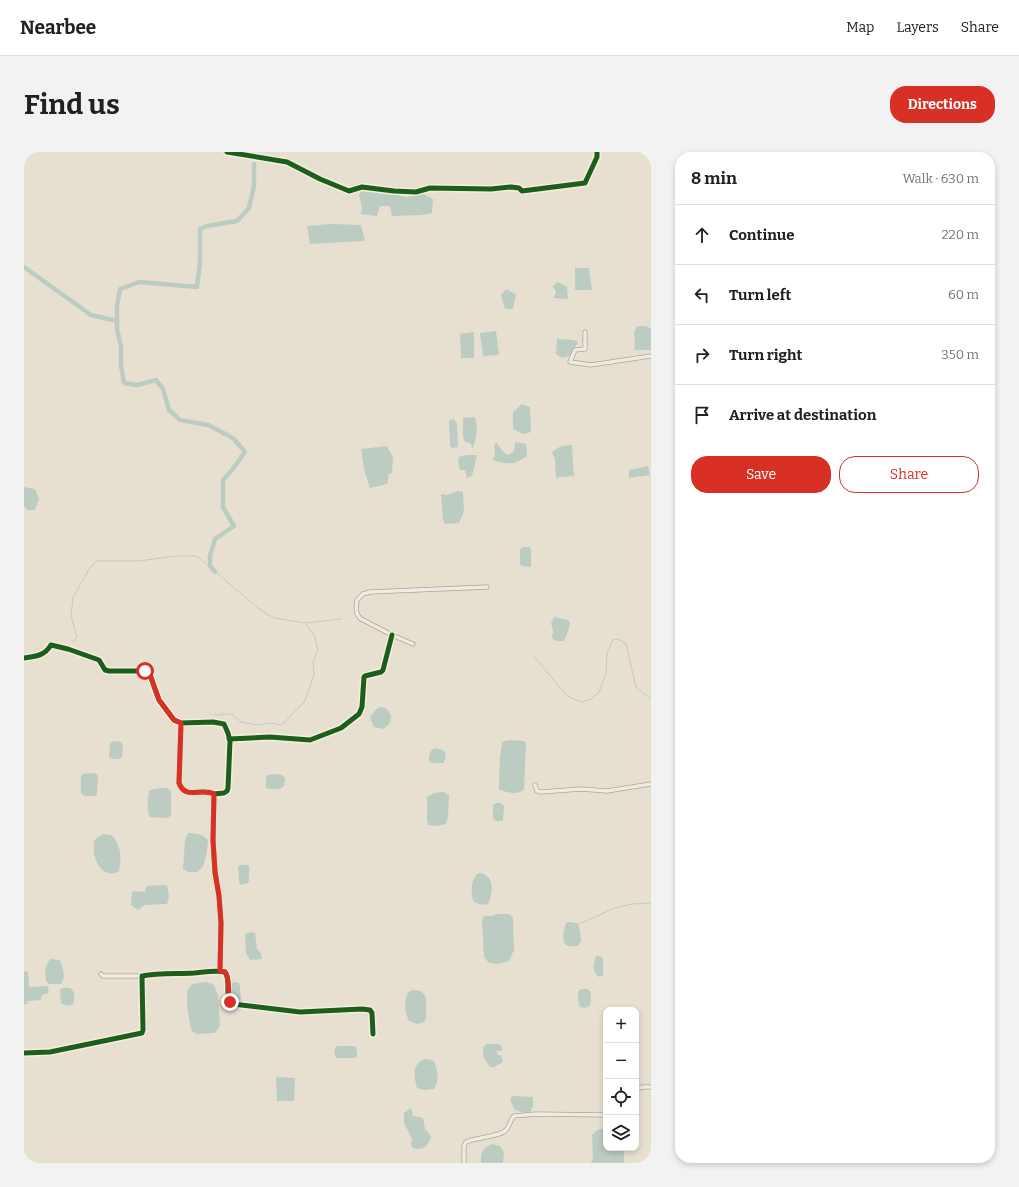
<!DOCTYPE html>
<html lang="en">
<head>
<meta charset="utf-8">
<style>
  :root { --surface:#fff; --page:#f2f2f2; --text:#202124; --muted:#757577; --line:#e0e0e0; --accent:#d93025 }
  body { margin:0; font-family:Bitter,serif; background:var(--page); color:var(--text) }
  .controls { position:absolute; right:12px; bottom:12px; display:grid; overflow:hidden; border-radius:8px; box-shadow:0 2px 6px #0003 }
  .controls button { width:36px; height:36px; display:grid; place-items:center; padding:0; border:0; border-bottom:1px solid var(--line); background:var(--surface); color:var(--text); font:20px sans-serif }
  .stop { position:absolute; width:12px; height:12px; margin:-9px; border:3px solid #d93025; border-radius:50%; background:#fff }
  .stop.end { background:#d93025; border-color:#fff; box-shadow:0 1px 4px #0008 }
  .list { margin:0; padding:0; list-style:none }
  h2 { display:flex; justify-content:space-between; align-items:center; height:52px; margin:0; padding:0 16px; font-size:17px }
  h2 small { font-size:13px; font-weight:400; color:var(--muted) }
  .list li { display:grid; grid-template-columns:26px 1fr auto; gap:12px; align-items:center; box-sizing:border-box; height:60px; padding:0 16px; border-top:1px solid var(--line) }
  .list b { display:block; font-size:15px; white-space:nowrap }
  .list em { font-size:13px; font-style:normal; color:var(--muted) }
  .actions { display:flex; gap:8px; padding:12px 16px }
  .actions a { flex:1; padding:9px 0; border:1px solid var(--accent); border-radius:16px; text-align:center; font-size:14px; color:var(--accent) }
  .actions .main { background:var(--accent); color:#fff }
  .icon { flex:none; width:22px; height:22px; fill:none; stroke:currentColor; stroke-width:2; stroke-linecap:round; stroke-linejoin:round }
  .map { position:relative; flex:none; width:627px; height:1011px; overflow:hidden; border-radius:16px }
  header { display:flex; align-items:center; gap:24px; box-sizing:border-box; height:56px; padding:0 20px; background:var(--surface); border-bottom:1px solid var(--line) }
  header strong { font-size:19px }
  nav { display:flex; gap:22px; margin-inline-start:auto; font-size:14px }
  .intro { display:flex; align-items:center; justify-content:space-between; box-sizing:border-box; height:96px; padding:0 24px }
  h1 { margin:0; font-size:28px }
  .button { padding:10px 18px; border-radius:16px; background:var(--accent); color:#fff; font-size:14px; font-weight:700 }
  main { display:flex; gap:24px; padding:0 24px }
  aside { flex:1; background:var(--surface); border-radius:16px; box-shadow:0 2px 6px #0003 }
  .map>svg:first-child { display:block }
</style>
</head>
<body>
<header>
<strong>Nearbee</strong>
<nav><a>Map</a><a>Layers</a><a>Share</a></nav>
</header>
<div class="intro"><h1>Find us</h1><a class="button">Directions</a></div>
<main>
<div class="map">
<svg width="627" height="1011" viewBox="0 0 627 1011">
  <rect width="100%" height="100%" fill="#e7e0d1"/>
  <g fill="#bcccc2">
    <path d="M338 39 371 42 382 45 399 42 409 47 408 61 397 63 368 64 366 54H356L353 64 337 62 338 55 335 43Z"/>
    <path d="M307 72 337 73 341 89 286 92 283 74Z"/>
    <path d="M551 116H565L568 138H551Z"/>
    <path d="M534 130 543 135 544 147 529 146 532 141 529 134Z"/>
    <path d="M482 137 492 142 489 157H481L477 143Z"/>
    <path d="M613 174H622L627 177V198H610L611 192 610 180Z"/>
    <path d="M472 179 475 203 459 204 456 181Z"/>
    <path d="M450 180V206H437L436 182Z"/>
    <path d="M533 187 549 188 554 190 546 204 538 206 532 202Z"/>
    <path d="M498 252 506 255 507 280 499 282 489 277V260Z"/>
    <path d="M451 265C454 277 453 283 449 296L446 291 441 290C437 282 440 275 439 266Z"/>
    <path d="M430 267 433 272 434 295 427 296 426 292 425 268Z"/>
    <path d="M491 290 502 292 503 304C490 313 483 313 468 308L471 304 470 292 473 291 480 301 484 303 490 299Z"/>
    <path d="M548 293 550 324 535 325 532 327 531 307 528 300 537 294Z"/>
    <path d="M363 294 369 305 368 321 365 322 363 332 346 336 340 317 337 297Z"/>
    <path d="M445 303H453L448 324 443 326 441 318H436L434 308 436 304Z"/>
    <path d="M624 314 626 323 605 326V318Z"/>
    <path d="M0 335 11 337 15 347 11 358H3L0 354Z"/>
    <path d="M434 339 439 340 440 360 435 371 421 372 419 368 417 342 423 343Z"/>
    <path d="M499 395H506L507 398V414L506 415 498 414 496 412V397Z"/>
    <path d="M530 465 544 468 546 471 545 477 540 489C535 489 531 490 528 486L529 479 527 471Z"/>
    <path d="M357 555 362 556 367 563 366 571 360 577 350 575 346 566 352 557Z"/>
    <path d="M486 588 500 589 502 592 500 638C493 643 483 641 475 637V634L476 605 478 591 480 589Z"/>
    <path d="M90 589 97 590 99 593 98 605 95 607H89L85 605 86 591Z"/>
    <path d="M410 596 419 598 422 602 420 611H408L405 609C405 603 405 600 410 596Z"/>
    <path d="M69 621 73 622 74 625 73 642 72 644H61L57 642V624L58 622Z"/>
    <path d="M251 622 258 623 261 626 260 634C255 639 249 637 242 636V625L243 623Z"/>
    <path d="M139 636H143L147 639V663L144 666 126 665C122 658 124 647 125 639L129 637Z"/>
    <path d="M419 640 425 643 424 665 422 672 413 674 404 673 403 668V645L410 641Z"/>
    <path d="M472 651H477L480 654 479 669H471L469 667V653Z"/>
    <path d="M164 681C172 681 179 682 184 688L183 700 179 715 173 720H164L159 717 161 688Z"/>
    <path d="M79 682 88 683C97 696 98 703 95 719 81 728 69 710 70 697 70 694 69 690 71 688 72 685 76 684 79 682Z"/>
    <path d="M216 713H224L225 714V729L224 731 217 733 215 730 214 715Z"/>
    <path d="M456 721C471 723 469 742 464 752 458 754 454 752 449 749 447 738 446 731 453 722Z"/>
    <path d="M140 733 143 734C145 741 146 745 143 752L121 753 114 758 107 753 108 741 109 739 121 740 122 735 124 734Z"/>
    <path d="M473 762H486L489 766 490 798 485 809 474 812 465 811 460 805 458 768 460 764H468Z"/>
    <path d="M544 770 553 771 555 773 557 789 554 794C551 794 546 795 544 794 536 791 540 777 542 771Z"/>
    <path d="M227 780 231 781 233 797 237 801 238 807 226 808 222 801 221 782Z"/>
    <path d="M572 804H576L579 807V823L575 825C568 819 569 812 572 804Z"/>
    <path d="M27 807 36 808C39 815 42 826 37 832H25L22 829C21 820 20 813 27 807Z"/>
    <path d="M0 819 4 820 5 834 7 835 23 834C25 836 25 838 24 841L18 843 17 848 4 849 3 852H0Z"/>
    <path d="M182 830 190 833 194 843 196 874 191 881 173 882 168 879C165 872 161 844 164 837 165 835 167 834 168 832Z"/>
    <path d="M212 830 215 831 216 834 217 851 210 849 207 846V832L208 831Z"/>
    <path d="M39 836H46L50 840V851L46 854 37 852 36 838Z"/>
    <path d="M557 837H563L566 839 567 845 566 854 560 856 556 855 554 848V840Z"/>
    <path d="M389 838 397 839 402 845V867L400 870 394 872 385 869C380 858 380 851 384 840Z"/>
    <path d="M463 892C470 892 480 890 478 899H473L474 903H477L479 909V910L470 915H466C461 908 457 903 460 894Z"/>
    <path d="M313 894H330L332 895 333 900V905L330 906H312C310 902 309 897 313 894Z"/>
    <path d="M401 907 409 908C414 916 416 929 410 937L400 938 393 936C390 925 387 912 401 907Z"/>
    <path d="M254 925 271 926 270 949H253L252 926Z"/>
    <path d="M488 944 509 945C509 950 510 956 506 960H498L491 958 487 950 486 947Z"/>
    <path d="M385 957 388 958 389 964 399 966 401 977 407 984C405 994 399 999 389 996L387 993 388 987 380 971V961Z"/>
    <path d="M582 976V996H600V1011H567L569 1006 568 983 573 978Z"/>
    <path d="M468 992 476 994 480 1000 479 1011H457C456 1001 459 996 468 992Z"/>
  </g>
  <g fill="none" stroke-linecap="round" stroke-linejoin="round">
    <g stroke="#bcccc2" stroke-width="1">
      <path d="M49 490 53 485 47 464 49 445 67 414 73 409H114L153 404H173L234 456 250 466 282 471 317 467"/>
      <path d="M509 503 543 544 557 550 567 547 575 540 582 522 583 501 589 488 594 487 602 492 612 535 627 547"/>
      <path d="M190 563 208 562 217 570 233 573 246 571 258 573 281 549 290 523 289 509 294 499 291 485 282 472"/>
      <path d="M555 772 591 756 608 752 627 751"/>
    </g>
    <g stroke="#bcccc2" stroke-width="4.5">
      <path d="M0 115 67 163 93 169"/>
      <path d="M191 420 186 414V404L191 387 210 374 199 355V328L208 318 221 300 209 286 184 273 156 268 145 258 139 237 132 228 113 233 100 231 97 213V195L93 177V154L96 137 115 130 173 135 176 111V77L183 74 213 69 225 56 230 34V12"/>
    </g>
    <g stroke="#ada599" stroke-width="5">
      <g id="street">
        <path d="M203 0 263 10 296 27 325 39 338 35 370 39 392 40 406 36 467 37 487 35 495 36 498 39 561 31 573 5V0"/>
        <path d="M561 180V197L551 198 546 210 567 213 627 204"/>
        <path d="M389 492 368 483 337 467C331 462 332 456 333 448L339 442 346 440 463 435"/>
        <path d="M0 506C13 504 20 504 27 493L44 497 75 508 81 518 85 519H121L125 520 135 548 150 568 157 571 189 570 200 572 204 581 206 589 204 636 203 639 200 641 190 642"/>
        <path d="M157 571 155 631C162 649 177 635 190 642L189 688 191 720 195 744 197 771 196 819"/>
        <path d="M205 587 246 585 286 588 317 576 335 562 338 555 340 525 341 524 357 520 359 518 368 483"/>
        <path d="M511 633 513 639 517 640 557 637 583 639 627 632"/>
        <path d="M77 822 79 824H118"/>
        <path d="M0 901 26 900 118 881 119 878 118 824C135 821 152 822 170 821 181 820 191 818 201 820 208 829 199 844 209 852L276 860 338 857 346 858 348 861 349 882"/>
        <path d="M612 937 619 935H627"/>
        <path d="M440 1011V994L442 990C452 985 476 985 482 978 486 974 486 968 490 964L512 962 582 963"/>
      </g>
    </g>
    <use href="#street" stroke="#efebe3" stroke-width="3.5"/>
    <g stroke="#f7eed8" stroke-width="8">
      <g id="cycleway">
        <path d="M203 0 263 10 296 27 325 39 338 35 370 39 392 40 406 36 467 37 487 35 495 36 498 39 561 31 573 5V0"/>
        <path d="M0 506C13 504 20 504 27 493L44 497 75 508 81 518 85 519H121L125 520 135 548 150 568 157 571 189 570 200 572 204 581 206 589 204 636 203 639 200 641 190 642"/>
        <path d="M205 587 246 585 286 588 317 576 335 562 338 555 340 525 341 524 357 520 359 518 368 483"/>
        <path d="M0 901 26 900 118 881 119 878 118 824C135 821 152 822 170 821 181 820 191 818 201 820 208 829 199 844 209 852L276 860 338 857 346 858 348 861 349 882"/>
      </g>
    </g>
    <use href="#cycleway" stroke="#1b5e20" stroke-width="5"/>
  </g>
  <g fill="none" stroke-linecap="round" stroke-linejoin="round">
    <path stroke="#d93025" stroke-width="5" d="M121 519 125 520 135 548 150 568 157 571 155 631C162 649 177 635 190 642L189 688 191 720 195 744 197 771 196 819 201 820C207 828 203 841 206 850"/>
  </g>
</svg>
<div class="controls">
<button>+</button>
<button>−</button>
<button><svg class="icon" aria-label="locate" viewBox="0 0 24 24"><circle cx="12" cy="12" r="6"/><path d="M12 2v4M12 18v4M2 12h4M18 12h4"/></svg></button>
<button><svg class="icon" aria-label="layers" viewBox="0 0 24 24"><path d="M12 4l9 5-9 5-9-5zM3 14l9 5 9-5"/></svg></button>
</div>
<div class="stop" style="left:121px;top:519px"></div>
<div class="stop end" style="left:206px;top:850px"></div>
</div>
<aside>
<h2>8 min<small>Walk · 630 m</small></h2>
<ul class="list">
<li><svg class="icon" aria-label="ahead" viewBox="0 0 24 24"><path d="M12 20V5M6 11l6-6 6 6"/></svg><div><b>Continue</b></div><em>220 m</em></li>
<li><svg class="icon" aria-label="left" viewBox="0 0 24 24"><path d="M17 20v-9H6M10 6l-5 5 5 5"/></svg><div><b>Turn left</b></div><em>60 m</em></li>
<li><svg class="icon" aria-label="right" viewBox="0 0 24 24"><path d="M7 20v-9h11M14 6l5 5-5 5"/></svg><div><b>Turn right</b></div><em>350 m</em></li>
<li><svg class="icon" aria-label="arrive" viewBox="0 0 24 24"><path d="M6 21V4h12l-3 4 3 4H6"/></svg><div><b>Arrive at destination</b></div></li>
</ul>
<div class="actions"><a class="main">Save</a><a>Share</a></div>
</aside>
</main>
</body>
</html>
